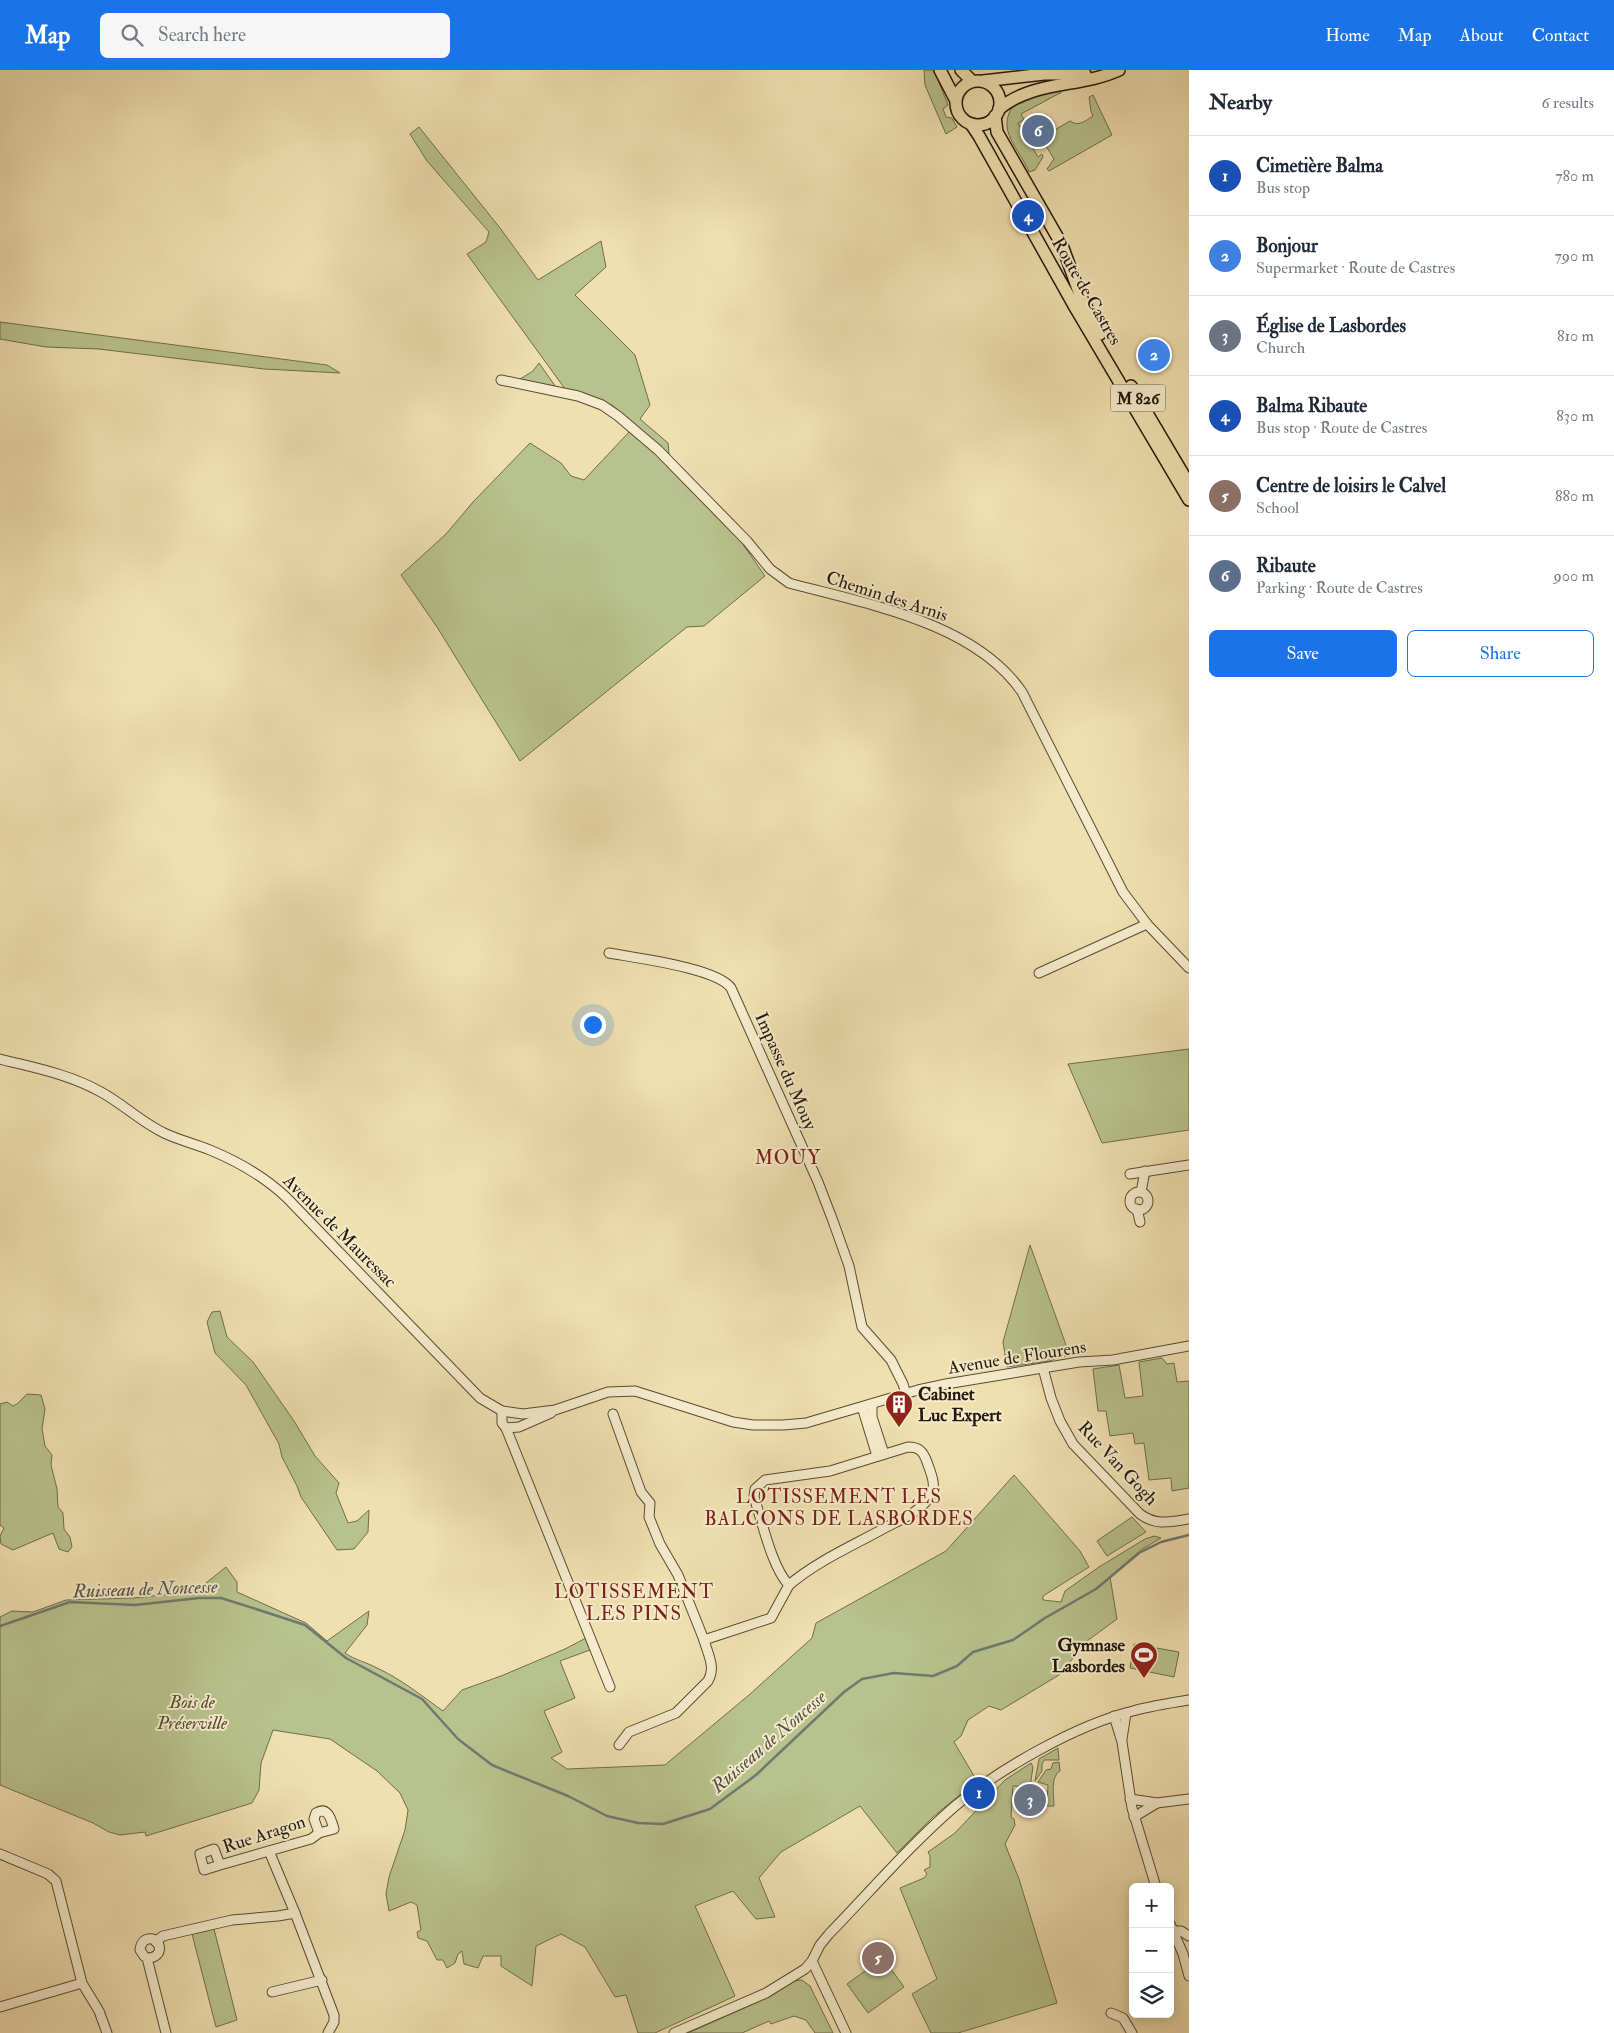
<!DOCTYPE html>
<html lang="en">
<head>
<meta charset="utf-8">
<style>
  :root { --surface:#fff; --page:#f6f6f7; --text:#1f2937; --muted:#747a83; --line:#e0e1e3; --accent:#1a73e8 }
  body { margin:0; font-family:"IM FELL Double Pica",serif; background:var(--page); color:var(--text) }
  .controls { position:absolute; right:15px; bottom:15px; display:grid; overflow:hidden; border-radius:8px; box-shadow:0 2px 12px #0003 }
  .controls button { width:45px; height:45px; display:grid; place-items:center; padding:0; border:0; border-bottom:1px solid var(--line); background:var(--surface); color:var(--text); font:25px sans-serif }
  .you { position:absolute; left:592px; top:954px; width:18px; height:18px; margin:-12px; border:4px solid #fff; border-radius:50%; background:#1a73e8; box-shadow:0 0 0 8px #1a73e833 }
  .badge { display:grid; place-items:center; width:32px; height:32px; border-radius:50%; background:var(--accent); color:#fff; font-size:16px; font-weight:700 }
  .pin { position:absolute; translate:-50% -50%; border:2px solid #fff; box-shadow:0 1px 5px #0006 }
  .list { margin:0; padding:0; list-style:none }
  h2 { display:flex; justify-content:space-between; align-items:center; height:65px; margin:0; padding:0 20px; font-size:21px }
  h2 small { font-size:16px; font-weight:400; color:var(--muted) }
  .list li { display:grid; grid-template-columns:32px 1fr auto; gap:15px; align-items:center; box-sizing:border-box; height:80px; padding:0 20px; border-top:1px solid var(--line) }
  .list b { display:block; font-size:19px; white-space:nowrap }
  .list p { margin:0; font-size:16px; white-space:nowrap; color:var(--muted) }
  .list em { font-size:16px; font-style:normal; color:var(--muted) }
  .actions { display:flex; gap:10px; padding:15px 20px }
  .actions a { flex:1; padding:11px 0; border:1px solid var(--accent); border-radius:8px; text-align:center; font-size:18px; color:var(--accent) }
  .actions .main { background:var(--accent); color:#fff }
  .icon { flex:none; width:28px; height:28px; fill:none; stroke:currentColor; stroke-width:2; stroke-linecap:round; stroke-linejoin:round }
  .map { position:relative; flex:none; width:1189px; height:1963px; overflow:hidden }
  header { display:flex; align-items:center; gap:30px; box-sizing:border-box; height:70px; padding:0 25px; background:var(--accent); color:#fff }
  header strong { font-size:24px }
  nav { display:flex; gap:28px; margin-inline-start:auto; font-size:18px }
  .search { width:350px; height:45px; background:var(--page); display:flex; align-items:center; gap:12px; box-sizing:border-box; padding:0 18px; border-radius:8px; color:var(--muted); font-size:19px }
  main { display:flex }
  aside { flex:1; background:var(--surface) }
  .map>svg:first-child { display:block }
</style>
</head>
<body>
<header>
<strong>Map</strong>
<div class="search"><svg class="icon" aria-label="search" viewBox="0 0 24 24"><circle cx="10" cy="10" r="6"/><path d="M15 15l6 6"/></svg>Search here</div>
<nav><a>Home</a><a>Map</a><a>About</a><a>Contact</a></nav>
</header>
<main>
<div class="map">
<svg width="1189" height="1963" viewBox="0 0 1189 1963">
  <rect width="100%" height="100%" fill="#f0e0b0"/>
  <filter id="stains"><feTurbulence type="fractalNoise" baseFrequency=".004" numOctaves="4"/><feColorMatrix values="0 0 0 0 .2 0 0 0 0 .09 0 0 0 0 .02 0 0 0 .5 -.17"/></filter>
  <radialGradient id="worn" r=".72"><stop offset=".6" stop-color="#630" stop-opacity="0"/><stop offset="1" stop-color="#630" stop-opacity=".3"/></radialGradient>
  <g fill="#b8c28c" stroke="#6e6d4a">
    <path d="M924 0H934L948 35 943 39 946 47 952 48 957 57 946 64 925 15Z"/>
    <path d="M1058 19 1061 23 1058 24 1021 44 1024 50 1018 53 1038 87 1042 84 1043 87 1035 100 1029 102C1019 78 996 61 1013 36Z"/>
    <path d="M1093 25 1112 65 1049 101 1047 99 1054 89 1041 68 1070 51C1079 57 1085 51 1093 46L1091 41 1089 27Z"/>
    <path d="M419 57 500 158 538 210 601 171 606 197 575 225 635 285 650 335 640 349 668 373 669 384 612 335 589 327 568 323 467 184 486 172 489 162 427 91 410 64Z"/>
    <path d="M0 252 327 295 340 303 264 299 99 279 46 277 0 269Z"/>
    <path d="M539 293 558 320 540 319 520 309 533 301Z"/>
    <path d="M630 361 651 378 735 463 765 506 704 556 687 557 672 569 520 691 437 557 401 505 446 464 473 432 530 373 561 393 571 406 584 410Z"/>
    <path d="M1189 979V1060L1102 1073 1068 994Z"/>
    <path d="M1030 1175 1070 1286 1059 1287 1050 1291 1007 1297 1003 1272Z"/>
    <path d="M220 1241 227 1267 253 1292 294 1351 315 1386 339 1413 336 1423 348 1453 357 1451 369 1440 368 1462 354 1479 337 1480 301 1427 297 1416 282 1387 279 1374 246 1315 215 1283 207 1252 212 1242Z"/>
    <path d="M1162 1288 1167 1294 1174 1293 1177 1312 1189 1311V1418L1172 1421 1171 1408 1149 1410 1144 1373 1135 1374 1133 1363 1110 1366 1106 1341H1098L1093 1299 1119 1295 1125 1328 1143 1326 1139 1292Z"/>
    <path d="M27 1324 41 1325 45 1339 42 1359 45 1376 52 1385 51 1395 57 1419 58 1437 63 1443 64 1459 70 1467 72 1477 68 1482 59 1479 53 1463 13 1480 1 1474 0 1466 4 1458 0 1455V1334L7 1332 13 1336 17 1334Z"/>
    <path d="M1014 1405 1080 1481 1089 1497 1043 1526V1530L1061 1532 1065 1521 1099 1497 1145 1469 1154 1466 1161 1468 1141 1480 1110 1507 1117 1549 1087 1571 1059 1605 1001 1640 989 1636 968 1650 961 1666 954 1672 977 1711 934 1746 897 1783 860 1736 781 1782 759 1808 775 1847 756 1849 733 1821 695 1836 735 1926 655 1963H638L626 1925 615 1927 585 1877 561 1864 536 1876 532 1916 501 1896V1886H483L478 1898 464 1894 462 1881 458 1884 455 1893 447 1898 443 1890H437L427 1871 418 1868 417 1862 421 1860 417 1835 411 1832 389 1841 386 1824 389 1807 405 1760 408 1740 400 1723 377 1701 330 1669 273 1660 261 1693 259 1720 252 1733 146 1766 145 1762 120 1765 109 1762 93 1753 0 1715V1547L12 1541 33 1542 66 1530 133 1528 183 1523 201 1517 226 1497 237 1512V1522L306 1553 327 1571 369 1541 367 1555 345 1583C355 1590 366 1592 377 1598 401 1609 422 1626 443 1641L462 1620 501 1606 565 1579 586 1568 590 1580 560 1591 575 1628 544 1641 562 1682 551 1688 567 1699 665 1695 749 1625 812 1568 816 1553 946 1481Z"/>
    <path d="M1132 1447 1146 1462 1107 1486 1097 1471Z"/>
    <path d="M1134 1574 1179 1582 1174 1607 1130 1598Z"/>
    <path d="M1058 1678 1059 1690H1044L1042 1694V1701L1035 1711 1039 1689Z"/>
    <path d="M1059 1692 1060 1701C1050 1707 1054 1725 1054 1736H1047L1048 1715 1038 1712 1046 1700 1051 1699 1053 1693Z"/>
    <path d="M1031 1693 1033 1697 1030 1717 1013 1716 1011 1747 1014 1749 1015 1755 1005 1774 1019 1809 1057 1933 958 1963H931L912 1924 937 1909 900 1818 924 1808 927 1804 924 1800 930 1797V1786L928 1782 955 1763 1005 1710Z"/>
    <path d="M214 1859 237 1950 216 1957 192 1864Z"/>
    <path d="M883 1888 904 1917 868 1943 847 1914Z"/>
    <path d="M802 1910 810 1916 833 1963H815L806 1950 794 1946 771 1954 769 1951 742 1963H688L767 1928 794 1911Z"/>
  </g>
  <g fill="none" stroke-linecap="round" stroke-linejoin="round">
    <path stroke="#6f7972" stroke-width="2.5" d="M0 1556 70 1532 135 1535 199 1528H221L259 1540 305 1555 346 1588 422 1629 458 1669 492 1695 568 1726 607 1746 638 1753 663 1754 710 1739 756 1705 844 1622 862 1609 894 1603 933 1606 957 1596 973 1582 1013 1570 1045 1548 1096 1519 1139 1483 1161 1472 1189 1465"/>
    <g stroke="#574a33" stroke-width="11">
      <g id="minor">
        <path d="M501 310 578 326 602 335 618 346 658 380 747 471 770 499 789 513C866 534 974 552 1022 622L1123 822 1147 854 1189 898"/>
        <path d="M609 883C636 888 717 898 731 918L818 1112 833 1151 849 1196 862 1257 891 1290 903 1314 906 1324"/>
        <path d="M1039 903 1147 854"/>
        <path d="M0 989C35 998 69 1004 101 1022 123 1034 141 1052 164 1063 179 1070 195 1074 210 1080 239 1092 265 1107 287 1128L480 1328 502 1341 523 1344 555 1340 608 1322 635 1321 733 1352 753 1355H783L806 1353 918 1320 946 1314 1079 1292 1113 1290 1189 1276"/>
        <path d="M1130 1104 1189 1095"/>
        <path d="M1141 1122 1145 1101"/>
        <circle cx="1139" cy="1131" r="9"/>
        <path d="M1137 1139 1140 1152"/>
        <path d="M1043 1298 1051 1328 1060 1351 1073 1374 1140 1444C1156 1456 1170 1452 1189 1449"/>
        <path d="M872 1334V1347L884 1384"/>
        <path d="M862 1337 877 1386"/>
        <path d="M502 1341V1353L506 1358 610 1617"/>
        <path d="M613 1344 641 1422 650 1433 649 1447 660 1474 678 1505 704 1570"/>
        <path d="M506 1358 519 1357 551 1343"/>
        <path d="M908 1377C919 1377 923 1381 927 1392 930 1401 937 1415 931 1425 920 1443 899 1450 881 1460 850 1477 816 1492 789 1515 772 1498 762 1451 754 1427L755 1419 765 1410 830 1401Z"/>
        <path d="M1114 1646 1122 1672 1132 1738 1156 1817"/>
        <path d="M1122 1669 1126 1643"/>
        <path d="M619 1675 629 1662 676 1643 708 1611C716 1597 708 1585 704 1570L771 1548 789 1515"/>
        <path d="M1130 1729 1157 1733 1189 1729"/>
        <path d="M1134 1747 1157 1733"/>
        <path d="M269 1781 295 1843 334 1945V1952L328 1963"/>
        <path d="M0 1784 48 1804 56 1811 82 1913 99 1941 107 1963"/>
        <path d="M220 1795 204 1800 200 1784 214 1779 220 1795 311 1769 319 1763 334 1759C331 1749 328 1736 316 1743L314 1749 319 1763"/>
        <path d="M1170 1854 1183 1884 1189 1906"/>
        <path d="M1173 1861H1181L1189 1866"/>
        <path d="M156 1871 163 1866 232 1850 278 1846 295 1843"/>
        <path d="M147 1888C156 1888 161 1883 159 1875L153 1869C145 1868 141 1872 140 1880L144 1886 147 1888 166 1963"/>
        <path d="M812 1891 846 1963"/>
        <path d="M272 1922 322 1910"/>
        <path d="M0 1937 82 1913"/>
        <path d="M1111 1943 1123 1948 1132 1963"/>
        <path d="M674 1963 766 1923 805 1899 812 1891 820 1875 829 1864C870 1822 909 1776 954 1737 999 1699 1076 1655 1133 1641 1151 1636 1170 1633 1189 1630"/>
      </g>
    </g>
    <g stroke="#241809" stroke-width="14">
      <g id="major">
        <path d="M940 0 955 29"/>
        <path d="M961 0 972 11"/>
        <circle cx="978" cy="33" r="22"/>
        <path d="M983 11 1044 4H1085"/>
        <path d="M999 39C1033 10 1080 18 1119 0"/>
        <path d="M995 46 997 62 1062 175 1080 225 1100 264"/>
        <path d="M971 54 979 66 1076 239 1189 430"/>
        <path d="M1131 316 1189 414"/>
      </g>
    </g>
    <use href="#minor" stroke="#f5ebcc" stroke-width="9"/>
    <use href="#major" stroke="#f0e0b0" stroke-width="11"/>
  </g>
  <defs>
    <g id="building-pin" transform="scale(1.4375)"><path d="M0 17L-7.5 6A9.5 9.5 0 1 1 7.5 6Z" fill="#8f2418" stroke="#f5ebcc"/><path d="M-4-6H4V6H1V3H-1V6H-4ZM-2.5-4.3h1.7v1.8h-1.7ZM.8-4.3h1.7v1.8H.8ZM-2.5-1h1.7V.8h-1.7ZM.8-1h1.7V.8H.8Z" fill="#fff"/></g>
    <g id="stadium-pin" transform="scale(1.4375)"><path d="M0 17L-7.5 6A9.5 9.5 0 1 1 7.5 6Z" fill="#8f2418" stroke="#f5ebcc"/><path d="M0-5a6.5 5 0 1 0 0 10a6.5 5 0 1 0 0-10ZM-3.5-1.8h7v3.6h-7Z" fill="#fff"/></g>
  </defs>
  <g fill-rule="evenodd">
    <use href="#building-pin" x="899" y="1334"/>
    <use href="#stadium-pin" x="1144" y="1585"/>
  </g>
  <g text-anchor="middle" stroke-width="4" stroke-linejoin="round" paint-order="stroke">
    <rect fill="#f5ebcc" stroke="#635744" stroke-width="1" x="1110.5" y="314.5" width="55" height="27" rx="4"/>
    <g font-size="16" font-weight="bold" fill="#241809">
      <text x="1138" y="334">M 826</text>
    </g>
    <g font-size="18" fill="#241809" stroke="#f5ebcc">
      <text transform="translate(1087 221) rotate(60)" y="6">Route de Castres</text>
      <text transform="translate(887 526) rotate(18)" y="6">Chemin des Arnis</text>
      <text transform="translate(786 1001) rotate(66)" y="6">Impasse du Mouy</text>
      <text transform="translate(340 1161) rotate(45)" y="6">Avenue de Mauressac</text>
      <text transform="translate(1017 1287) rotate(-9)" y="6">Avenue de Flourens</text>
      <text transform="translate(1118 1393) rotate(47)" y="6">Rue Van Gogh</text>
      <text transform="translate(264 1764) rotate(-18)" y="6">Rue Aragon</text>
    </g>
    <g font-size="18" font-weight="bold" fill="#241809" stroke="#f5ebcc" text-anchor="start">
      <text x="918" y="1330">Cabinet<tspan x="918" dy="21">Luc Expert</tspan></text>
      <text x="1125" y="1581" text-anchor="end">Gymnase<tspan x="1125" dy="21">Lasbordes</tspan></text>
    </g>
    <g font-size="18" font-style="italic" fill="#504b30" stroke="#f5ebcc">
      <text x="192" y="1638">Bois de<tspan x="192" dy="21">Préserville</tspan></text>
    </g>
    <g font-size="19" letter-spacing="1" fill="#7a1f14" stroke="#f5ebcc">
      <text x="788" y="1094">MOUY</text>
      <text x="839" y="1433">LOTISSEMENT LES<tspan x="839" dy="22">BALCONS DE LASBORDES</tspan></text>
      <text x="634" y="1528">LOTISSEMENT<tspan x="634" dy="22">LES PINS</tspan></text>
    </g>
    <g font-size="19" font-style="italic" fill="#505146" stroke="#f5ebcc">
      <text transform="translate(145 1518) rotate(-2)" y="7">Ruisseau de Noncesse</text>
      <text transform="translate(768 1671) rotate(-41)" y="7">Ruisseau de Noncesse</text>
    </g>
  </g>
  <rect width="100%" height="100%" filter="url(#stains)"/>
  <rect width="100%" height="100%" fill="url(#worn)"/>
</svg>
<div class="controls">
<button>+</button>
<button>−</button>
<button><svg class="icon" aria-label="layers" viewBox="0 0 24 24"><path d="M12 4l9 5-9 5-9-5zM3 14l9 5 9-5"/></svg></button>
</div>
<div class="you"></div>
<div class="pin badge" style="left:979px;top:1723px;background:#1a4fb4">1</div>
<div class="pin badge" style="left:1154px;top:285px;background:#3f7fe0">2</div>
<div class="pin badge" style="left:1030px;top:1730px;background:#6b7280">3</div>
<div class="pin badge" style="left:1028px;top:146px;background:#1a4fb4">4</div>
<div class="pin badge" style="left:878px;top:1888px;background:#8d6e63">5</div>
<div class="pin badge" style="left:1038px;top:61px;background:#5c6f8a">6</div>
</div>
<aside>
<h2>Nearby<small>6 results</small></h2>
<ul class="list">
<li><span class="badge" style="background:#1a4fb4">1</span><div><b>Cimetière Balma</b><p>Bus stop</p></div><em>780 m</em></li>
<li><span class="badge" style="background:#3f7fe0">2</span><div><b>Bonjour</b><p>Supermarket · Route de Castres</p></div><em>790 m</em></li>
<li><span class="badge" style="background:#6b7280">3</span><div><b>Église de Lasbordes</b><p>Church</p></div><em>810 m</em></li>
<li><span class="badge" style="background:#1a4fb4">4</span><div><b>Balma Ribaute</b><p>Bus stop · Route de Castres</p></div><em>830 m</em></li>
<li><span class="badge" style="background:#8d6e63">5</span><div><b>Centre de loisirs le Calvel</b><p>School</p></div><em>880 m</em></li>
<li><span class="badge" style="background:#5c6f8a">6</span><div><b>Ribaute</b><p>Parking · Route de Castres</p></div><em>900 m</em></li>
</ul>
<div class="actions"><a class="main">Save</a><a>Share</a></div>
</aside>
</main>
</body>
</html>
